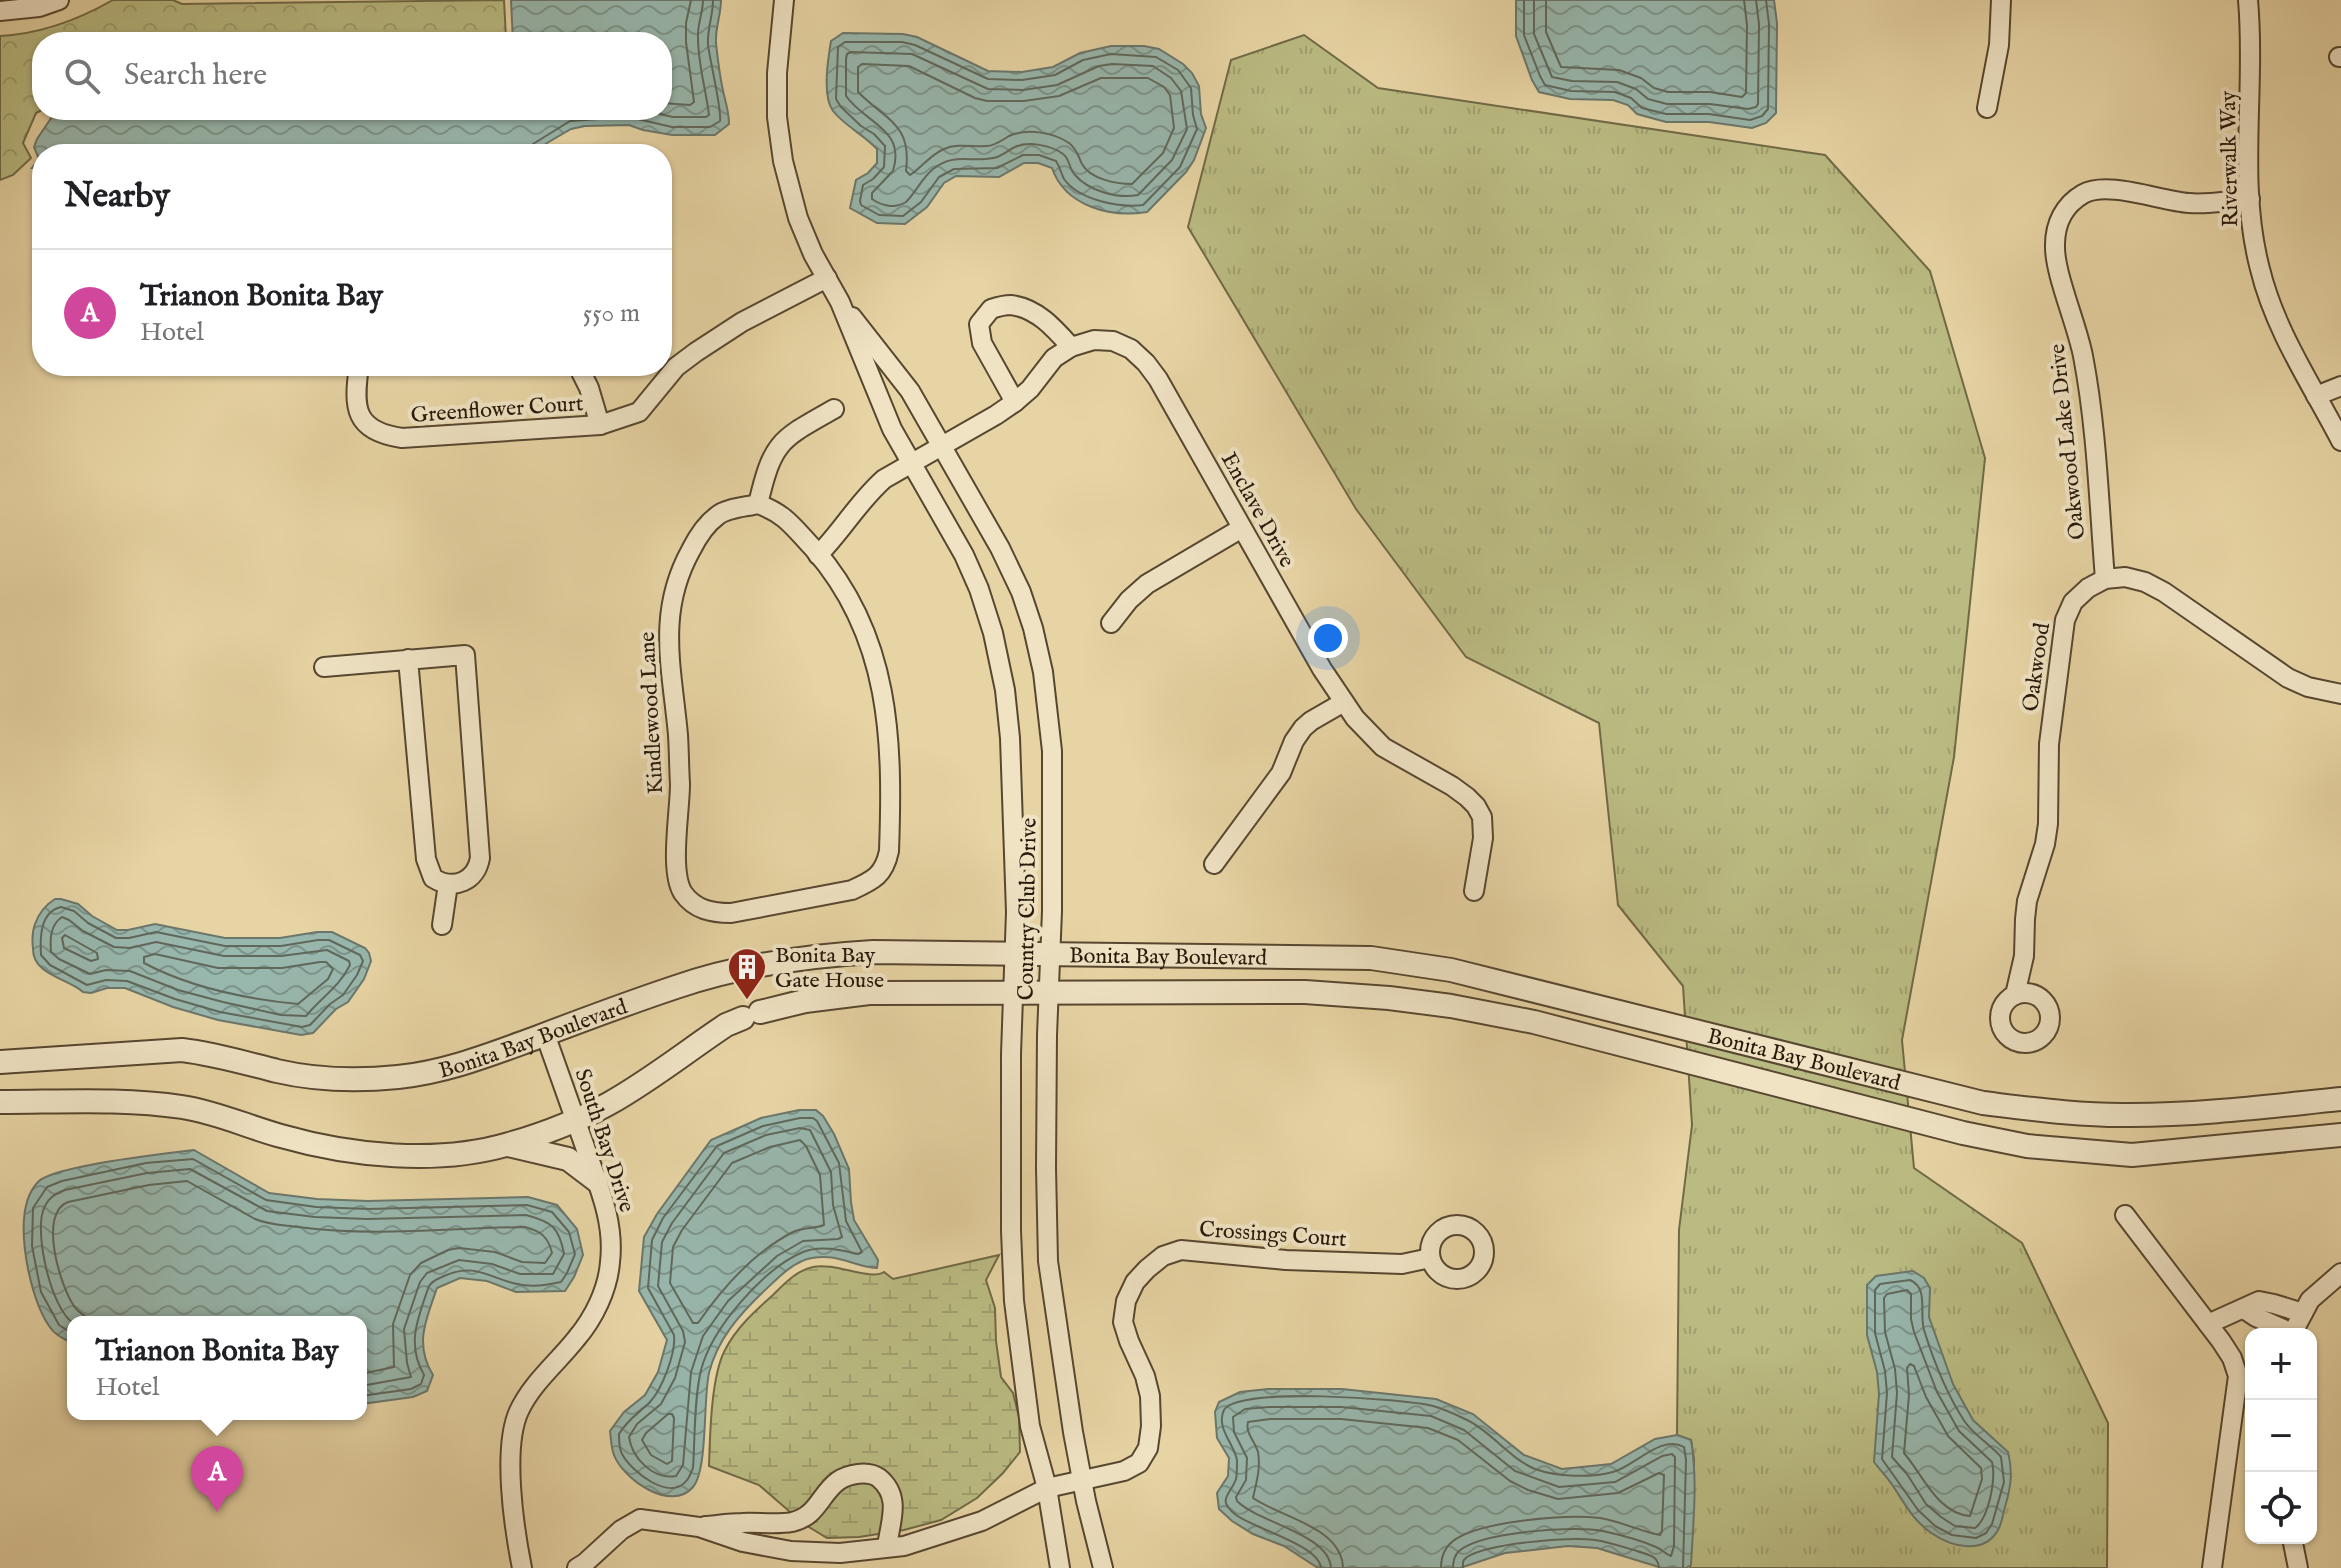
<!DOCTYPE html>
<html lang="en">
<head>
<meta charset="utf-8">
<style>
  :root { --surface:#fff; --page:#f2f2f2; --text:#202124; --muted:#757577; --line:#e0e0e0; --accent:#8f2418 }
  body { margin:0; font-family:"IM FELL English",serif; background:var(--page); color:var(--text) }
  .controls { position:absolute; right:24px; bottom:24px; display:grid; overflow:hidden; border-radius:16px; box-shadow:0 2px 6px #0004 }
  .controls button { width:72px; height:72px; display:grid; place-items:center; padding:0; border:0; border-bottom:2px solid var(--line); background:var(--surface); color:var(--text); font:40px sans-serif }
  .you { position:absolute; left:1328px; top:638px; width:28px; height:28px; margin:-20px; border:6px solid #fff; border-radius:50%; background:#1a73e8; box-shadow:0 0 0 12px #1a73e833 }
  .badge { display:grid; place-items:center; width:52px; height:52px; border-radius:50%; background:var(--accent); color:#fff; font-size:26px; font-weight:700 }
  .pin { position:absolute; translate:-50% -66px; filter:drop-shadow(0 2px 4px #0008) }
  .pin::after { content:''; position:absolute; top:42px; width:28px; height:24px; background:inherit; clip-path:polygon(0 0,100% 0,50% 100%) }
  .popup { position:absolute; left:67px; top:1316px; width:300px; height:104px; box-sizing:border-box; display:grid; place-content:center; border-radius:16px; background:var(--surface); filter:drop-shadow(0 2px 6px #0005); font-size:26px; white-space:nowrap; color:var(--muted) }
  .popup b { font-size:30px; color:var(--text) }
  .popup::after { content:''; position:absolute; left:50%; top:100%; margin-left:-16px; border:16px solid transparent; border-top-color:var(--surface) }
  .list { margin:0; padding:0; list-style:none }
  h2 { display:flex; justify-content:space-between; align-items:center; height:104px; margin:0; padding:0 32px; font-size:34px }
  h2 small { font-size:26px; font-weight:400; color:var(--muted) }
  .list li { display:grid; grid-template-columns:52px 1fr auto; gap:24px; align-items:center; box-sizing:border-box; height:128px; padding:0 32px; border-top:2px solid var(--line) }
  .list b { display:block; font-size:30px; white-space:nowrap }
  .list p { margin:0; font-size:26px; white-space:nowrap; color:var(--muted) }
  .list em { font-size:26px; font-style:normal; color:var(--muted) }
  .icon { flex:none; width:44px; height:44px; fill:none; stroke:currentColor; stroke-width:2; stroke-linecap:round; stroke-linejoin:round }
  .map { position:relative; flex:none; width:2341px; height:1568px; overflow:hidden }
  .search { position:absolute; background:var(--surface); box-shadow:0 2px 6px #0004; left:32px; top:32px; width:640px; height:88px; display:flex; align-items:center; gap:20px; box-sizing:border-box; padding:0 28px; border-radius:32px; color:var(--muted); font-size:30px }
  .panel { position:absolute; background:var(--surface); box-shadow:0 2px 6px #0004; left:32px; top:144px; width:640px; height:232px; border-radius:32px }
  .map>svg:first-child { display:block }
</style>
</head>
<body>
<div class="map">
<svg width="2341" height="1568" viewBox="0 0 2341 1568">
  <defs>
    <pattern id="grass-tufts" width="24" height="20" patternUnits="userSpaceOnUse" patternTransform="scale(2)"><rect width="24" height="20" fill="#babb82"/><path d="M3 7l-1-3M5 7V3M7 7l1-3M15 17l-1-3M17 17v-4M19 17l1-3" fill="none" stroke="#a0a06f"/></pattern>
    <pattern id="forest-crowns" width="20" height="18" patternUnits="userSpaceOnUse" patternTransform="scale(2)"><rect width="20" height="18" fill="#babb82"/><path d="M2 6a3 3 0 1 1 6 0M12 15a3 3 0 1 1 6 0" fill="none" stroke="#a0a06f"/></pattern>
    <pattern id="wetland-marsh" width="20" height="14" patternUnits="userSpaceOnUse" patternTransform="scale(2)"><rect width="20" height="14" fill="#babb82"/><path d="M1 5h8M5 5V1M11 12h8M15 12V8" fill="none" stroke="#a0a06f"/></pattern>
    <pattern id="water-waves" width="16" height="10" patternUnits="userSpaceOnUse" patternTransform="scale(2)"><rect width="16" height="10" fill="#98b7ad"/><path d="M0 5q4-4 8 0t8 0" fill="none" stroke="#7c948b"/></pattern>
  </defs>
  <rect width="100%" height="100%" fill="#e7d4a4"/>
  <filter id="stains"><feTurbulence type="fractalNoise" baseFrequency=".0025" numOctaves="4"/><feColorMatrix values="0 0 0 0 .2 0 0 0 0 .09 0 0 0 0 .02 0 0 0 .5 -.17"/></filter>
  <radialGradient id="worn" r=".72"><stop offset=".6" stop-color="#630" stop-opacity="0"/><stop offset="1" stop-color="#630" stop-opacity=".3"/></radialGradient>
  <path fill="url(#grass-tufts)" stroke="#706a46" stroke-width="2" d="M1304 35 1378 88 1825 155 1930 271 1985 458 1954 757 1902 1040 1914 1168 2022 1243 2108 1423 2107 1568H1690L1694 1486V1459L1691 1440 1677 1435 1679 1230 1692 1125 1683 986 1618 905 1599 723 1466 657 1356 509 1188 227 1231 60Z"/>
  <path fill="url(#forest-crowns)" stroke="#706a46" stroke-width="2" d="M113 0H173L182 4 504 0 506 38 504 42H42V110L36 113 23 143 31 158 13 175 0 180V36C40 34 78 20 113 0Z"/>
  <path fill="url(#wetland-marsh)" stroke="#706a46" stroke-width="2" d="M999 1255 986 1280 995 1308 996 1341 1001 1377 1013 1393 1019 1417 1020 1452 1003 1473 977 1498 941 1520 904 1530 859 1537 827 1538 804 1524 759 1485 709 1466C710 1435 711 1376 725 1350 736 1328 755 1311 773 1295 784 1284 797 1270 813 1267 834 1262 871 1281 884 1272L893 1279Z"/>
  <g fill="url(#water-waves)" stroke="#6b776b" stroke-width="2">
    <path d="M511 0H721C721 15 715 28 716 43 718 61 720 81 725 99 727 108 729 114 729 124L715 135H672L643 130 629 125 585 126 571 129 547 143 534 154H42V168H32L39 159 34 147 37 139 56 111 662 110V42H513Z"/>
    <path d="M1516 0H1774L1777 23 1776 113 1766 123 1752 128 1709 122H1666L1637 114 1628 105 1613 100 1570 99 1539 92 1532 80 1516 36Z"/>
    <path d="M843 33 903 34 917 37 988 71 1022 72 1053 67 1080 53 1111 46H1144L1159 49 1183 64 1192 73 1199 86 1201 114 1206 128 1194 160 1186 172 1147 212C1110 218 1065 206 1052 168L1038 163H1024L999 177 956 176 944 183 927 207 905 224 877 223 850 208 856 180 868 173 877 163V149C864 135 845 126 833 111 822 96 828 59 831 41Z"/>
    <path d="M55 899H61L78 904 92 916 117 930H128L155 924 225 938H280L317 932H332L365 948 369 953 371 961 364 979 348 1002 336 1009 313 1033 301 1035 218 1020 173 1007 125 988H107L91 993 83 992C67 978 33 975 33 949 32 940 32 932 35 924 39 913 45 905 55 899Z"/>
    <path d="M799 1110H816L823 1116 834 1134 849 1169 851 1202 854 1220 878 1260 877 1268C854 1267 839 1253 812 1258 793 1261 776 1280 762 1293 739 1315 717 1340 709 1373 703 1399 708 1469 693 1487 671 1513 623 1479 614 1455 611 1448 611 1438 610 1431L624 1412 645 1395 658 1372 667 1340 639 1291 644 1237 657 1214 711 1140 761 1118Z"/>
    <path d="M194 1150 269 1193 317 1199 368 1201 528 1197 557 1205 577 1229 583 1255 574 1277 565 1291 516 1292 487 1281 460 1278 437 1288C426 1320 414 1344 433 1375L427 1391 413 1397 361 1404V1322H73V1344C67 1340 57 1336 53 1331 39 1315 32 1288 28 1269 23 1243 18 1201 39 1181 56 1166 168 1153 194 1150Z"/>
    <path d="M1913 1271 1924 1278 1930 1288 1929 1317 1953 1384 1973 1420 2008 1452C2013 1472 2011 1487 2005 1507 2003 1514 2002 1523 1998 1530 1984 1555 1952 1547 1933 1534 1914 1522 1905 1504 1893 1486 1888 1478 1880 1470 1874 1462L1879 1394 1877 1372 1867 1335V1285L1876 1276Z"/>
    <path d="M1268 1389H1342L1436 1399 1473 1414 1524 1455 1562 1469 1611 1464 1655 1439 1677 1435 1691 1440C1698 1481 1693 1524 1691 1565L1686 1568H1662L1597 1548 1568 1546 1505 1553 1460 1568H1318L1284 1546 1253 1534 1232 1521 1219 1509 1217 1493 1228 1476 1229 1458 1217 1438 1215 1412 1219 1402 1240 1392Z"/>
  </g>
  <g fill="none" stroke-linecap="round" stroke-linejoin="round">
    <g stroke="#60685b" stroke-width="2">
      <path d="M1524 0V35L1540 76 1545 85 1571 91 1615 92 1631 98 1642 108 1666 114H1709L1750 120 1762 116 1768 109 1769 24 1766 0"/>
      <path d="M1534 0V34L1552 77 1572 81 1617 82 1636 89 1648 99 1667 104H1710L1748 109 1756 107 1758 104 1759 24 1756 0"/>
      <path d="M1546 0V32L1561 67 1619 70 1641 78 1654 88 1668 92H1710L1742 97 1746 93 1747 25 1744 0"/>
      <path d="M845 42H902L915 45 988 79 1022 80 1055 75 1083 60 1111 54 1156 57 1178 70 1191 88 1193 115 1197 129 1180 167 1143 205C1119 208 1079 200 1064 179 1061 173 1060 167 1056 161L1039 155H1023L997 168 954 169 939 177 921 202 903 216 879 215 861 205 860 201 863 185 873 179 884 167 885 146 874 134 861 126 841 107 836 99 838 47Z"/>
      <path d="M851 52 912 54 988 89 1023 90 1057 85 1099 66 1112 64 1153 66 1171 78 1181 91 1187 129 1172 160 1138 195C1117 199 1089 191 1075 175 1069 169 1070 159 1063 154 1051 145 1028 141 1015 147 1008 150 1001 157 993 158 970 163 955 152 933 169 922 178 916 192 906 202 895 209 882 206 872 199V193L893 171C906 129 866 124 846 96V59L847 54Z"/>
      <path d="M862 64 909 66 975 98 987 101H1024L1059 96 1101 78H1148L1164 87 1170 95 1174 128 1163 153 1132 184C1116 184 1090 179 1082 164 1078 156 1077 149 1069 143 1053 132 1026 128 1009 136 1002 140 995 146 987 146 973 147 957 143 944 149 930 155 921 168 910 175L906 171C912 124 887 121 858 92V67Z"/>
      <path d="M662 103 690 105 694 102 686 42V23L691 0"/>
      <path d="M641 110 673 117H706L709 115C706 90 698 64 698 38 697 25 703 13 703 0"/>
      <path d="M529 154 533 144 570 121 629 117 672 127H710L720 121C722 110 710 61 708 45 707 29 713 16 713 0"/>
      <path d="M61 907 74 911 88 923 116 938H129L156 932 225 946H281L318 940H329L360 955 363 961 357 975 343 995 330 1004 310 1025 302 1027 220 1012 175 999 127 981 106 980 87 985 50 965 41 955C40 937 40 912 61 907Z"/>
      <path d="M62 917 69 920 83 931 114 947 130 948 156 942 224 956H281L327 950 349 961 350 965C340 986 321 998 306 1016L281 1015 223 1002 178 990 130 971 106 970 90 974 59 959 51 952C50 939 50 925 62 917Z"/>
      <path d="M65 935 97 953 98 959 91 961 64 948 62 938Z"/>
      <path d="M155 954 218 968H282L320 962H326L333 969 328 979 298 1004C247 999 189 987 144 963V957Z"/>
      <path d="M800 1118H813L817 1121 839 1163 846 1221 862 1252 858 1254C841 1250 820 1245 803 1252 763 1269 712 1328 701 1370 694 1399 695 1438 693 1468 691 1472 690 1477 687 1480 670 1503 631 1471 622 1454 619 1448 619 1441 619 1434 627 1420 639 1413 650 1402 662 1389 676 1353 674 1335L648 1288 652 1240 663 1218 717 1146 763 1126Z"/>
      <path d="M800 1128 810 1130 831 1172 833 1205 842 1237 838 1239 803 1241 777 1256 728 1301 703 1336 691 1372 683 1465 676 1476C653 1480 632 1458 629 1437L637 1424 661 1404 675 1378 685 1342 683 1331 658 1286 662 1242 672 1223 724 1153 766 1135Z"/>
      <path d="M800 1140 806 1146 820 1175 824 1225C814 1229 803 1227 793 1232 754 1252 723 1287 698 1323H693L670 1283 673 1247 682 1230 732 1163 770 1147Z"/>
      <path d="M1910 1280C1929 1288 1919 1313 1924 1330 1934 1362 1947 1395 1965 1422 1975 1436 1991 1445 2001 1457L2004 1482 1992 1524 1986 1533 1976 1538 1952 1535 1935 1526 1918 1510 1882 1459 1887 1393 1885 1371 1875 1333V1290L1880 1284Z"/>
      <path d="M1907 1290 1911 1294V1319L1914 1332 1937 1392 1959 1431 1992 1462C1996 1479 1989 1518 1975 1528L1955 1526 1941 1517 1926 1504 1907 1474 1892 1457 1897 1393 1895 1369 1885 1332 1884 1298 1887 1294Z"/>
      <path d="M93 1322C87 1317 78 1313 74 1306 60 1286 38 1213 68 1202L149 1185 187 1181 255 1219C269 1225 284 1225 298 1227 372 1237 450 1228 525 1227 540 1231 548 1236 552 1253L545 1263 522 1262 495 1252 459 1248 448 1250 421 1263 410 1275 393 1324 394 1367 361 1374"/>
      <path d="M73 1323C51 1308 35 1236 43 1211 47 1199 54 1194 65 1190L147 1173 190 1169 267 1211 315 1217 367 1219 526 1215C552 1222 559 1227 564 1254L553 1274H520L492 1264 459 1260 427 1273 420 1282 404 1329 407 1363 411 1377 361 1386"/>
      <path d="M73 1334 59 1325 41 1292 32 1246 33 1208 47 1187 62 1181 146 1163 193 1159 266 1200 316 1207 368 1209 527 1205 552 1212 569 1232 575 1254 567 1273 561 1282C548 1285 530 1287 517 1284 489 1278 475 1262 444 1276 438 1279 433 1280 429 1286 418 1318 406 1344 424 1375L421 1384 411 1389 361 1396"/>
      <path d="M1910 1364 1914 1366 1926 1397 1948 1436 1981 1468 1982 1479 1970 1516C1937 1513 1923 1475 1904 1453L1909 1395 1907 1368Z"/>
      <path d="M668 1414H672L674 1418 672 1461 667 1464 651 1455 642 1440 646 1433Z"/>
      <path d="M1321 1568C1319 1545 1255 1529 1236 1515 1216 1499 1230 1496 1236 1479 1237 1474 1237 1467 1237 1461 1236 1446 1215 1428 1224 1410 1238 1386 1405 1399 1433 1406 1444 1409 1457 1415 1467 1420 1492 1432 1509 1458 1535 1469 1557 1477 1590 1478 1613 1472 1635 1466 1661 1434 1684 1447L1686 1460 1683 1568"/>
      <path d="M1331 1568C1329 1534 1259 1523 1237 1501L1236 1497 1246 1480 1247 1458 1234 1432 1233 1417 1245 1409 1269 1407H1341L1431 1416 1464 1430 1515 1471 1559 1487 1615 1482 1662 1456 1672 1454 1675 1457 1674 1546 1671 1556C1665 1554 1663 1550 1656 1547 1640 1540 1621 1535 1603 1531 1575 1525 1480 1532 1459 1551 1454 1556 1453 1561 1453 1568"/>
      <path d="M1343 1568C1342 1527 1280 1517 1253 1498 1256 1483 1261 1469 1258 1452 1255 1441 1245 1433 1248 1422L1270 1419H1341L1428 1428 1458 1440 1510 1481 1528 1490 1558 1499 1618 1493 1659 1473 1664 1475 1662 1531 1660 1535C1639 1531 1620 1521 1600 1518 1567 1514 1479 1521 1453 1541 1444 1548 1441 1557 1441 1568"/>
      <path d="M1463 1568C1463 1562 1462 1561 1467 1557 1489 1543 1569 1537 1595 1540 1609 1542 1623 1547 1637 1551 1648 1555 1658 1555 1659 1568"/>
    </g>
    <g stroke="#574730" stroke-width="22">
      <g id="minor">
        <path d="M784 0 777 73V117L783 161 798 218 813 254 840 302 892 429 964 555 979 589 993 633 1005 690 1010 738 1016 912 1011 1054V1231L1014 1301 1030 1426 1047 1488 1060 1568"/>
        <path d="M2248 0C2256 89 2237 182 2260 269 2275 331 2312 385 2341 441"/>
        <path d="M0 11 39 7 59 0"/>
        <path d="M2339 57H2341"/>
        <path d="M1987 108 1999 45 2001 0"/>
        <path d="M852 317 910 391 1000 548 1021 592 1033 628 1043 672 1052 751V911L1047 1035 1046 1168 1048 1261 1073 1432 1086 1501 1103 1568"/>
        <path d="M359 366C353 408 354 431 402 438L600 425 639 412 676 367 696 352 742 322 827 278"/>
        <path d="M578 366 589 388 600 425"/>
        <path d="M2316 396 2341 386"/>
        <path d="M1015 402 982 343 979 324 991 309C997 307 1005 305 1011 305 1037 308 1055 329 1071 347"/>
        <path d="M758 504C786 514 794 528 814 549 891 637 893 741 889 851 884 875 874 880 852 890L731 913C712 913 695 910 683 893 669 871 680 812 680 784 679 768 679 751 678 735 672 668 656 613 691 550 697 538 706 524 717 516 726 508 746 507 758 504Z"/>
        <path d="M758 504C773 441 779 440 834 409"/>
        <path d="M818 555C842 531 858 502 884 479L996 415 1015 402 1030 389 1054 358 1071 347 1094 340 1113 341 1131 349 1146 363 1158 379 1322 669 1355 718 1383 747 1452 786 1467 797 1476 806 1482 817 1483 838 1474 891"/>
        <path d="M2105 579C2099 505 2097 429 2083 356 2077 324 2054 273 2055 245 2055 224 2064 205 2083 194 2108 180 2160 201 2189 203 2209 205 2230 200 2250 199"/>
        <path d="M1111 623 1129 600 1147 584 1242 528"/>
        <path d="M324 667 465 655 480 858C476 881 454 891 433 878L426 859 408 659"/>
        <path d="M1214 864 1281 773 1294 741 1303 728 1311 721 1344 702"/>
        <path d="M442 925 448 884"/>
        <circle cx="2025" cy="1018" r="25"/>
        <path d="M2015 995 2024 956 2025 919 2027 901 2045 844 2048 824 2049 744 2065 620 2073 602 2088 588 2105 579 2125 577 2145 582 2164 592 2288 678 2308 687 2341 694"/>
        <path d="M2125 1215 2221 1341 2232 1358 2238 1376 2212 1568"/>
        <circle cx="1457" cy="1252" r="27"/>
        <path d="M2244 1309 2256 1317 2292 1333"/>
        <path d="M2208 1324 2259 1301 2274 1304 2303 1313"/>
        <path d="M2292 1334 2310 1300 2341 1273"/>
        <path d="M705 1526C717 1525 730 1523 742 1523 758 1522 776 1525 792 1522 818 1516 820 1494 838 1481 848 1474 868 1470 879 1478 902 1497 890 1522 887 1547"/>
        <path d="M2292 1538 2298 1568"/>
        <path d="M522 1568C514 1528 502 1448 519 1411 532 1383 557 1363 576 1339 594 1318 608 1289 610 1262 615 1220 597 1183 584 1144 571 1107 558 1071 545 1034"/>
        <path d="M577 1568 585 1563 621 1530 640 1519 699 1527 743 1542 791 1551 840 1553 904 1546 982 1521 1047 1488 1124 1471 1139 1463 1148 1448 1151 1426 1150 1396 1145 1376 1129 1341 1123 1322 1126 1301 1135 1282 1147 1269 1163 1256 1181 1250 1286 1260 1402 1264 1430 1258"/>
      </g>
    </g>
    <g stroke="#574730" stroke-width="26">
      <g id="tertiary">
        <path d="M760 1012 805 1001 869 993 1305 992 1389 998 1451 1006 1534 1022 1963 1133 2027 1146 2132 1155 2341 1135"/>
        <path id="s1" d="M0 1062 182 1050C215 1054 245 1063 277 1071 316 1080 359 1081 398 1077 446 1072 489 1055 533 1039 580 1021 628 1003 676 987 739 965 806 956 873 952L1371 958 1451 970 1983 1103C2032 1109 2082 1116 2131 1115 2201 1115 2271 1106 2341 1099"/>
        <path d="M0 1102C60 1102 123 1098 182 1107 216 1112 248 1127 281 1136 351 1156 438 1165 509 1144 544 1134 578 1121 610 1103 651 1080 687 1051 726 1025L743 1018"/>
        <path d="M508 1145 568 1159 597 1181"/>
      </g>
    </g>
    <use href="#minor" stroke="#efe3c4" stroke-width="18"/>
    <use href="#tertiary" stroke="#efe3c4" stroke-width="22"/>
  </g>
  <defs>
    <g id="building-pin" transform="scale(2)"><path d="M0 17L-7.5 6A9.5 9.5 0 1 1 7.5 6Z" fill="#8f2418" stroke="#efe3c4"/><path d="M-4-6H4V6H1V3H-1V6H-4ZM-2.5-4.3h1.7v1.8h-1.7ZM.8-4.3h1.7v1.8H.8ZM-2.5-1h1.7V.8h-1.7ZM.8-1h1.7V.8H.8Z" fill="#fff"/></g>
  </defs>
  <g fill-rule="evenodd">
    <use href="#building-pin" x="747" y="967"/>
  </g>
  <g text-anchor="middle" stroke-width="8" stroke-linejoin="round" paint-order="stroke">
    <g font-size="22" fill="#271809" stroke="#efe3c4">
      <text transform="translate(2228 159) rotate(-91)" y="8">Riverwalk Way</text>
      <text transform="translate(497 408) rotate(-4)" y="8">Greenflower Court</text>
      <text transform="translate(2066 442) rotate(-96)" y="8">Oakwood Lake Drive</text>
      <text transform="translate(1259 509) rotate(61)" y="8">Enclave Drive</text>
      <text transform="translate(2035 667) rotate(-82)" y="8">Oakwood</text>
      <text transform="translate(650 713) rotate(-93)" y="8">Kindlewood Lane</text>
      <text transform="translate(1026 909) rotate(-89)" y="8">Country Club Drive</text>
      <text dy="8" stroke="none"><textPath href="#s1" startOffset="1190">Bonita Bay Boulevard</textPath></text>
      <text dy="8" stroke="none"><textPath href="#s1" startOffset="542">Bonita Bay Boulevard</textPath></text>
      <text dy="8" stroke="none"><textPath href="#s1" startOffset="1838">Bonita Bay Boulevard</textPath></text>
      <text transform="translate(606 1140) rotate(72)" y="8">South Bay Drive</text>
      <text transform="translate(1273 1233) rotate(4)" y="8">Crossings Court</text>
    </g>
    <g font-size="22" fill="#271809" stroke="#efe3c4" text-anchor="start">
      <text x="775" y="962">Bonita Bay<tspan x="775" dy="25">Gate House</tspan></text>
    </g>
  </g>
  <rect width="100%" height="100%" filter="url(#stains)"/>
  <rect width="100%" height="100%" fill="url(#worn)"/>
</svg>
<div class="controls">
<button>+</button>
<button>−</button>
<button><svg class="icon" aria-label="locate" viewBox="0 0 24 24"><circle cx="12" cy="12" r="6"/><path d="M12 2v4M12 18v4M2 12h4M18 12h4"/></svg></button>
</div>
<div class="you"></div>
<div class="pin badge" style="left:217px;top:1512px;background:#d1479c">A</div>
<div class="popup"><b>Trianon Bonita Bay</b>Hotel</div>
<div class="search"><svg class="icon" aria-label="search" viewBox="0 0 24 24"><circle cx="10" cy="10" r="6"/><path d="M15 15l6 6"/></svg>Search here</div>
<section class="panel">
<h2>Nearby<small></small></h2>
<ul class="list">
<li><span class="badge" style="background:#d1479c">A</span><div><b>Trianon Bonita Bay</b><p>Hotel</p></div><em>550 m</em></li>
</ul>
</section>
</div>
</body>
</html>
